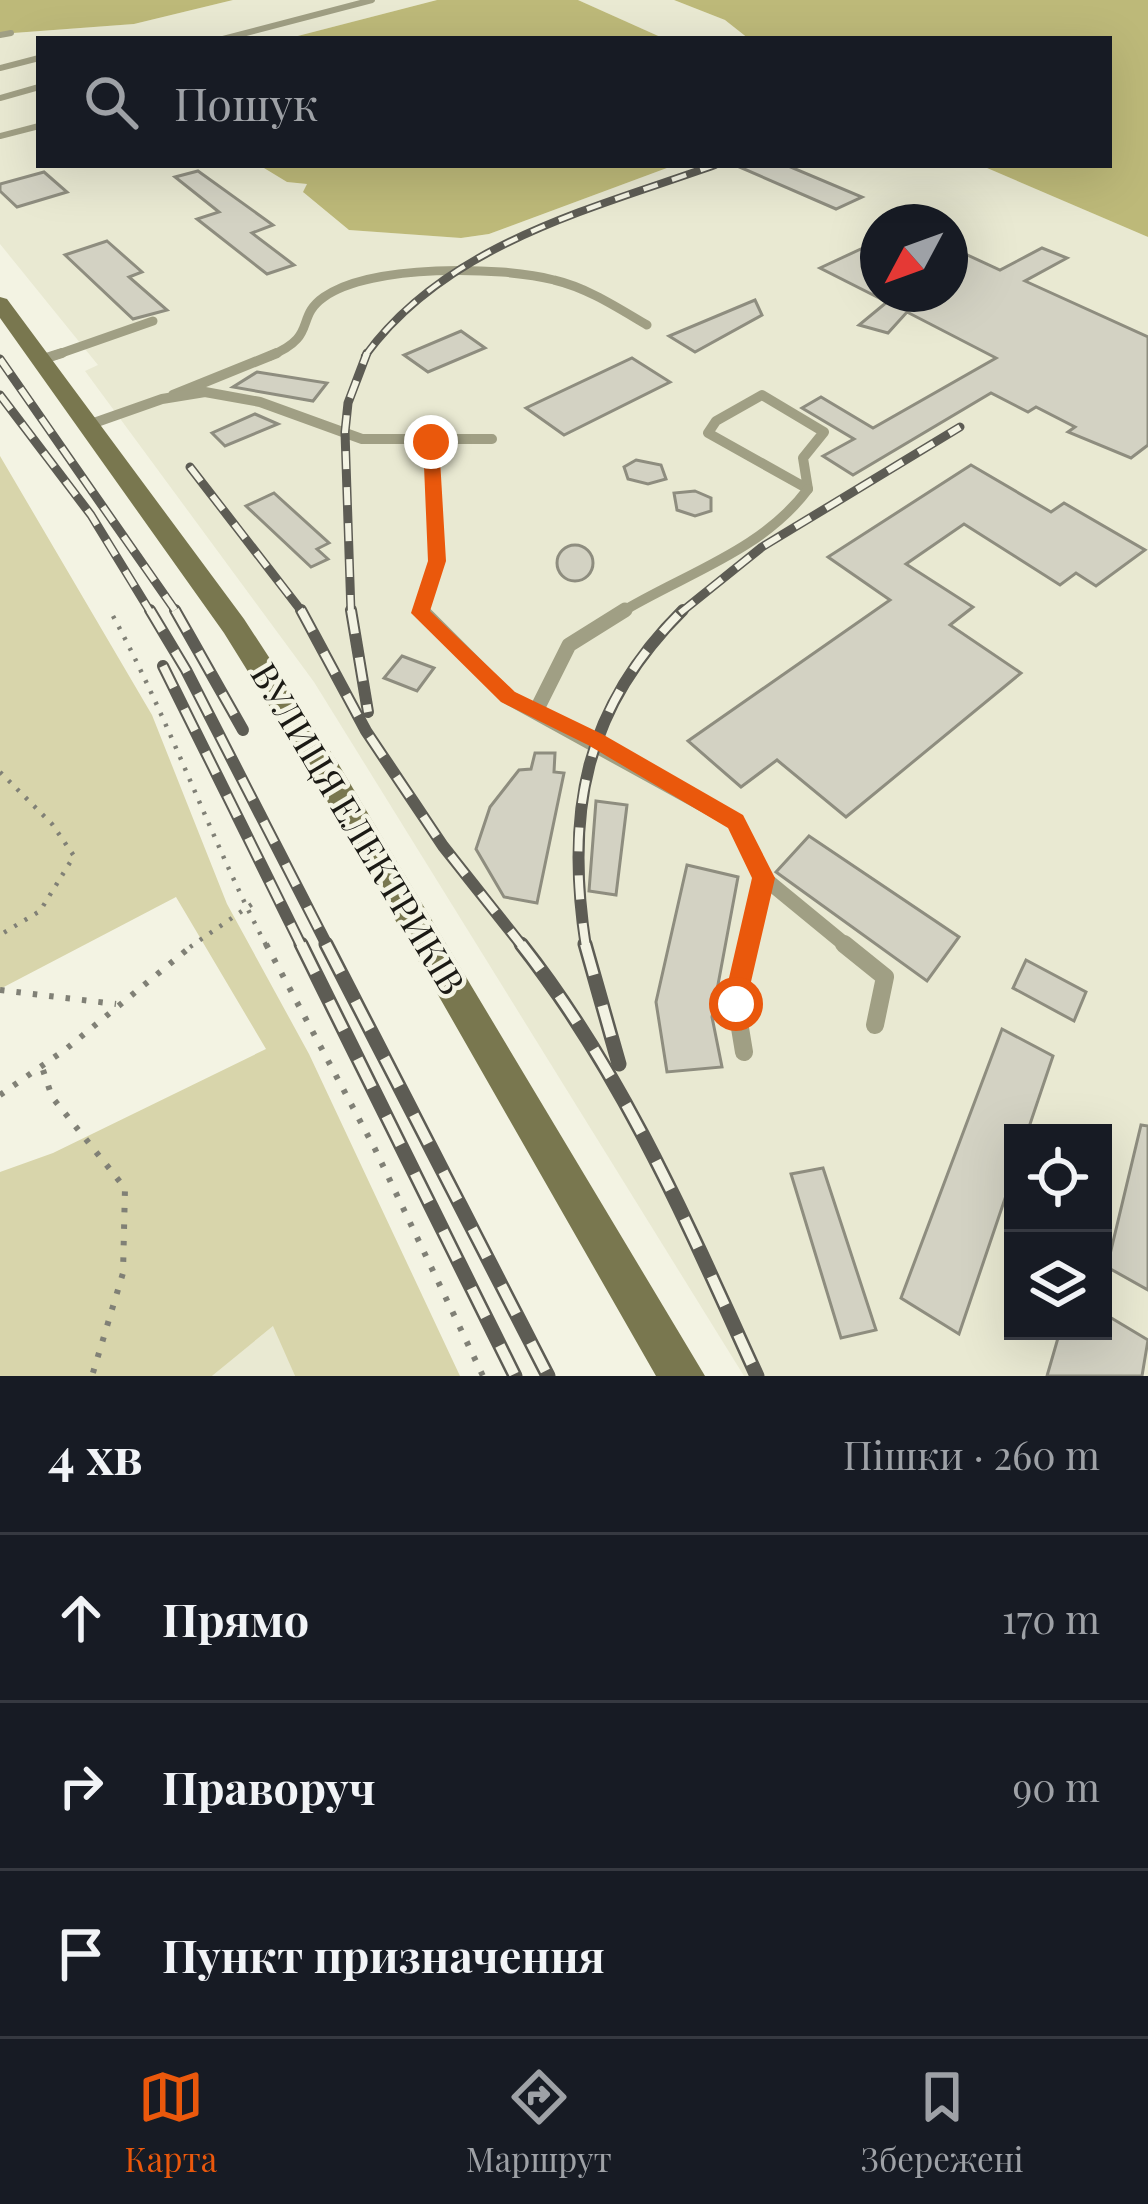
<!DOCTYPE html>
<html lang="uk">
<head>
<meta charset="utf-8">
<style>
  :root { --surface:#171b24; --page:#20242c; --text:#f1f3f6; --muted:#9ea1a6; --line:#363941; --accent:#ea580c }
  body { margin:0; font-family:"Playfair Display",serif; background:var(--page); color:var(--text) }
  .controls { position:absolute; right:36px; bottom:36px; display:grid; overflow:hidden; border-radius:0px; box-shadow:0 12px 48px #0002 }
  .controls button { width:108px; height:108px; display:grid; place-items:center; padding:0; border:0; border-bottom:3px solid var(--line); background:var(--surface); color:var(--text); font:60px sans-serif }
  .compass { position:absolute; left:860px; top:204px; width:108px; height:108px; border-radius:50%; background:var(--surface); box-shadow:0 12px 48px #0002; rotate:229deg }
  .stop { position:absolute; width:36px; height:36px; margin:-27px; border:9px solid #ea580c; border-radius:50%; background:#fff }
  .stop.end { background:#ea580c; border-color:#fff; box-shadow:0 3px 12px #0008 }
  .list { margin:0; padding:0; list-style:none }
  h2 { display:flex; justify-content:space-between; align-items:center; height:156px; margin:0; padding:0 48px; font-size:51px }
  h2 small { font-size:39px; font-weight:400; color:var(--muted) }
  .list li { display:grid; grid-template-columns:78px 1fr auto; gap:36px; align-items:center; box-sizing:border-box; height:168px; padding:0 48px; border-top:3px solid var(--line) }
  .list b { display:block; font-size:45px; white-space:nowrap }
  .list em { font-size:39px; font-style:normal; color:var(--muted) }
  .icon { flex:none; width:66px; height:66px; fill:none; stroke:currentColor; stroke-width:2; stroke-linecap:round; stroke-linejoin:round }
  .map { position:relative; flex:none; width:1148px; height:1376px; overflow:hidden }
  .search { position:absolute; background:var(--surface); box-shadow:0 12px 48px #0002; left:36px; right:36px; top:36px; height:132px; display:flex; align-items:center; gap:30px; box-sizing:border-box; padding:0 42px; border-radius:0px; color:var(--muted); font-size:45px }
  .sheet { height:660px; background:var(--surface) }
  nav { display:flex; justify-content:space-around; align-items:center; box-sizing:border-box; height:168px; border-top:3px solid var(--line); background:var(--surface); font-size:33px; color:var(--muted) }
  nav a { display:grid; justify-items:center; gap:6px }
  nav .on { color:var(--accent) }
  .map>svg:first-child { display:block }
</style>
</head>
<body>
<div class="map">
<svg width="1148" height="1376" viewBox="0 0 1148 1376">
  <rect width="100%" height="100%" fill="#f3f3e3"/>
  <g fill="#e9e9d2" fill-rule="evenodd">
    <path d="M233 0H437L286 39H39V165H259L287 182 307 184 304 193 349 230 461 238 489 234 675 165H980L1148 237V1376H744L314 682 85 371 98 365 0 244V34L134 24ZM878 222H950V294H878ZM1013 1133H1103V1331H1013Z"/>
    <path d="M578 0H674L725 20 749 39H665Z"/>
    <path d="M274 1325 295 1376H212Z"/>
  </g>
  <path fill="#d8d5ab" d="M0 456 152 715 227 904 309 1054 460 1376H295L273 1326 212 1376H0V1172L53 1153 266 1049 176 897 0 989Z"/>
  <g fill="#bdb979">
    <path d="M0 0H233L134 24 0 34Z"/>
    <path d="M437 0H578L665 39H286Z"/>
    <path d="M674 0H1148V237L980 165H1109V39H749L725 20Z"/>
    <path d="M259 165H675L489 234 461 238 349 230 303 192 307 184 287 182Z"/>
  </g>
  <g fill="#d3d2c3" stroke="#8e8d7f" stroke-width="3">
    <path d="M735 165H786L862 197 836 209Z"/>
    <path d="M198 171 273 225 252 233 294 265 267 274 197 219 219 212 175 177Z"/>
    <path d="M44 172 67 192 17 207 0 191V184Z"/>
    <path d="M107 241 142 272 129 277 167 310 133 319 65 255Z"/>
    <path d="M878 241V294H950V247L1000 270 1042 248 1067 258 1025 281 1148 337V445L1131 458 1068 432 1075 427 1036 407 1028 412 991 393 853 475 823 456 854 439 802 408 821 397 873 428 996 358 907 312 888 333 859 325 887 302 820 268Z"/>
    <path d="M755 300 762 315 695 352 669 336Z"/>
    <path d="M461 331 485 348 428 372 404 355Z"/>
    <path d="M632 358 670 382 564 435 526 408Z"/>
    <path d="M257 372 327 383 313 401 233 387Z"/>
    <path d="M255 414 278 424 225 446 212 433Z"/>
    <path d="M636 460 661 465 666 479 648 484 628 479 624 467Z"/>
    <path d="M971 465 1051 512 1064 503 1145 550 1096 586 1076 573 1060 585 964 524 906 564 973 607 950 625 1021 673 846 817 777 760 741 787 688 741 890 600 828 557Z"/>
    <path d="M695 491 711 498V511L695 516 677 510 674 493Z"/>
    <path d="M274 493 329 543 317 549 328 559 311 567 246 506Z"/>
    <circle cx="575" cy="563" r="18"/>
    <path d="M402 656 434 668 417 691 384 678Z"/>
    <path d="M535 753H555L554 772 564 773 537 903 504 897 476 849 490 807 519 770 531 769Z"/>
    <path d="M596 801 627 805 616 895 589 891Z"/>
    <path d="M809 836 959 937 927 981 776 872Z"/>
    <path d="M687 865 738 877 712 1017 722 1067 667 1072 656 1002Z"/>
    <path d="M1026 960 1086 992 1074 1021 1013 988Z"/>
    <path d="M1002 1029 1053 1056 1027 1133H1013V1175L959 1334 901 1298Z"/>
    <path d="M1141 1125 1148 1126V1290L1107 1267Z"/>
    <path d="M823 1168 876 1330 841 1338 791 1174Z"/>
    <path d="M1103 1313 1148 1340 1142 1376H1047L1060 1331H1103Z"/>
  </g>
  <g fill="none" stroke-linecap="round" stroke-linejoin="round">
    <g stroke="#808076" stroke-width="4.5" stroke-dasharray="3 9" stroke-linecap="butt">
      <path d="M113 616C171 723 210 839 267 947"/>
      <path d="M0 772 52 824 74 856 40 911 0 935"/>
      <path d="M190 947 258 900"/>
    </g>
    <g stroke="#808076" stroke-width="6" stroke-dasharray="4.5 12" stroke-linecap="butt">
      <path d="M266 944 375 1149 483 1376"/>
      <path d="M0 990 116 1004"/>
      <path d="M43 1070 52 1097 125 1188 123 1273 92 1376"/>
      <path d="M0 1095 66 1049 194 944"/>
    </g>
    <g stroke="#a09f84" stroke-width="6">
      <path d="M0 35 11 33"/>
      <path d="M223 39 372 0"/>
      <path d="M0 68 39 58"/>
      <path d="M0 98 39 87"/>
      <path d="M0 136 39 126"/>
    </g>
    <g stroke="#a09f84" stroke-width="9">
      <path d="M53 356 153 321"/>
      <path d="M270 356C319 336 294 318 324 297 371 264 500 266 554 280 588 288 618 308 647 325"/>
    </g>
    <g stroke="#a09f84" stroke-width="10">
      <path d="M43 359 62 353"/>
      <path d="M173 395 277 353"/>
      <path d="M762 395 824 432 803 458 808 489 708 433 716 421Z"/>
      <path d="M91 424 162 399 205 392 260 402 362 439H492"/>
      <path d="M420 613 437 561 431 442"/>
      <path d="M620 613C684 574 762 551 808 489"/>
    </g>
    <g stroke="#a09f84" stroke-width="15">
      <path d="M421 610 508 697 735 822 764 878 848 947"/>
      <path d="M536 711 569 645 625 610"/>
      <path d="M749 947 764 878"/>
    </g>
    <g stroke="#a09f84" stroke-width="18">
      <path d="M844 944 885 977 875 1025"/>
      <path d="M744 1052 736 1004 749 944"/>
    </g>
    <path fill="#79774f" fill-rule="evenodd" d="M0 297 7 299 244 619 336 760 705 1376H656L314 778 224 633 0 318Z"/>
    <g stroke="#5d5c54" stroke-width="8">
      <path id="rail-far3" d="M365 356C446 244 591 209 715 165"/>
    </g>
    <g stroke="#5d5c54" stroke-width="9">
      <g id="rail-far2">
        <path d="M0 359 177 613"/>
        <path d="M0 395 91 515 151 613"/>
        <path d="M190 467 303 613"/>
        <path d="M351 613 345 432 348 403 367 353"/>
        <path d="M680 613 762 547 960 427"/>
      </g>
    </g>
    <g stroke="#5d5c54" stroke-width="12">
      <g id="rail-far1">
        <path d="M150 610 186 670 328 947"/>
        <path d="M175 610 243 730"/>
        <path d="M301 610 366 731 443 846 523 947"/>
        <path d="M351 610 368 712"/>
        <path d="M163 666 302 947"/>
        <path d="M586 947C565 813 584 708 683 610"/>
      </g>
    </g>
    <g stroke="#5d5c54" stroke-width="15">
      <g id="rail">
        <path d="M301 944 515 1376"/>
        <path d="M326 944 548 1376"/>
        <path d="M521 944C624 1075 688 1225 757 1376"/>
        <path d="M585 944 619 1064"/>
      </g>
    </g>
    <use href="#rail-far3" stroke="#f3f3e3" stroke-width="4.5" stroke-dasharray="15" stroke-linecap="butt"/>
    <use href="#rail-far2" stroke="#f3f3e3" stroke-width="6" stroke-dasharray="18" stroke-linecap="butt"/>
    <use href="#rail-far1" stroke="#f3f3e3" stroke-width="8" stroke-dasharray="24" stroke-linecap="butt"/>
    <use href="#rail" stroke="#f3f3e3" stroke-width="10" stroke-dasharray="32" stroke-linecap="butt"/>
  </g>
  <path fill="#ea580c" d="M431 438 439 442 446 561 430 611 515 692 602 734 743 815 775 878 744 1012H727L723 1004 752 878 728 828 588 745 501 702 411 613 428 561 423 442Z"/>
  <g text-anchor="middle" stroke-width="9" stroke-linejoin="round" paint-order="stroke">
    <g font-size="36" fill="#1b1a15" stroke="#f3f3e3">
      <text transform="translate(358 829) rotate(59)" y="13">ВУЛИЦЯ ЕЛЕКТРИКІВ</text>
    </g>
  </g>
</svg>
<div class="controls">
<button><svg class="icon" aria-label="locate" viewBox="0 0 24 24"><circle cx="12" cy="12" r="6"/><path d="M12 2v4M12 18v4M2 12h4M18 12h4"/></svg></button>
<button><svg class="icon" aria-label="layers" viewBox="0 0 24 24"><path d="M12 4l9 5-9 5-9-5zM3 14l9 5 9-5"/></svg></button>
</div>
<svg class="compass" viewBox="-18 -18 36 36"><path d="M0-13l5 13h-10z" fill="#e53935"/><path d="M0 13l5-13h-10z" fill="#9ea1a6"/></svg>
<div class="stop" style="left:736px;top:1004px"></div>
<div class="stop end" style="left:431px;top:442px"></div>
<div class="search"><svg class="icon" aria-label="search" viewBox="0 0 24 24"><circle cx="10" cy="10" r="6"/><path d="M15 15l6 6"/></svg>Пошук</div>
</div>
<section class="sheet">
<h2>4 хв<small>Пішки · 260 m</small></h2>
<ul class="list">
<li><svg class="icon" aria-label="ahead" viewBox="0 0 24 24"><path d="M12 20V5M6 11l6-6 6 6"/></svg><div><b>Прямо</b></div><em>170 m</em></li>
<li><svg class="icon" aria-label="right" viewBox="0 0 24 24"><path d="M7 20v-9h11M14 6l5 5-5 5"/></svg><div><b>Праворуч</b></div><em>90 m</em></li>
<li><svg class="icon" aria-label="arrive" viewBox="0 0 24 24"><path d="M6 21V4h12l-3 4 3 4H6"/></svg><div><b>Пункт призначення</b></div></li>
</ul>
</section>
<nav>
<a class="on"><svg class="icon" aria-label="map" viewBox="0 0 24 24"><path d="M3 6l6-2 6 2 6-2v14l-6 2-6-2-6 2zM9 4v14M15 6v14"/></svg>Карта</a>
<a><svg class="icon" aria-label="directions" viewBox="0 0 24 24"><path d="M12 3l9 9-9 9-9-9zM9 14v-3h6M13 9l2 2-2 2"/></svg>Маршрут</a>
<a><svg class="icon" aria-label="saved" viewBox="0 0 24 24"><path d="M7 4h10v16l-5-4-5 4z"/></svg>Збережені</a>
</nav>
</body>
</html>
